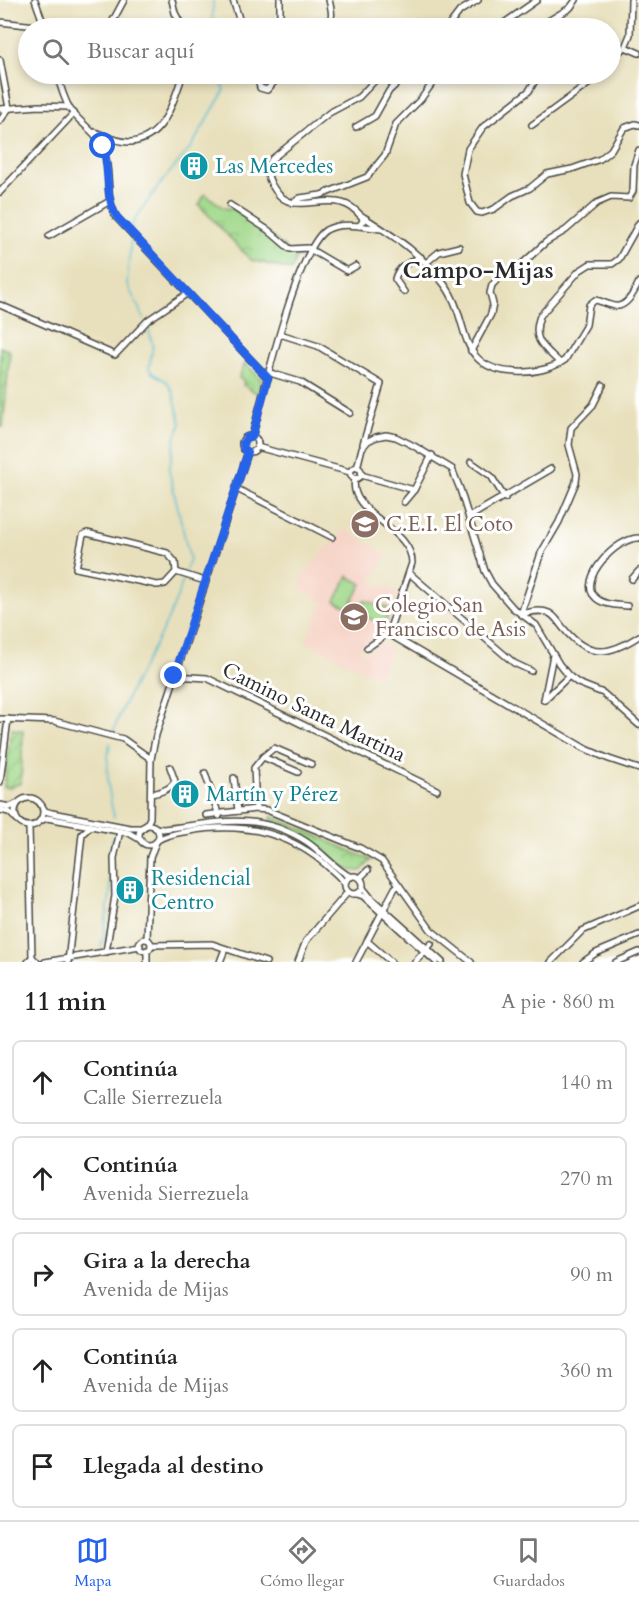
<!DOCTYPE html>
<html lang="es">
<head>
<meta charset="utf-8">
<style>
  :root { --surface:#fff; --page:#f2f2f2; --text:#222; --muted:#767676; --line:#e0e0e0; --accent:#2563eb }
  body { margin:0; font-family:Cardo,serif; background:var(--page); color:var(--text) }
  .stop { position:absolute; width:18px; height:18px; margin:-14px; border:4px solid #2563eb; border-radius:50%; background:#fff }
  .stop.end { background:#2563eb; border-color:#fff; box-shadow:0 2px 6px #0008 }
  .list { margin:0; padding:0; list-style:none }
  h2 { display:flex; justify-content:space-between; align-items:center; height:78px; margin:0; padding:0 24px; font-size:26px }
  h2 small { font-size:20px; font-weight:400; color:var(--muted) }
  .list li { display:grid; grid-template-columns:39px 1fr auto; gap:18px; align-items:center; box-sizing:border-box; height:84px; margin:0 12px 12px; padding:0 12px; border:2px solid var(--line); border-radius:9px }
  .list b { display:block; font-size:22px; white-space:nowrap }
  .list p { margin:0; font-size:20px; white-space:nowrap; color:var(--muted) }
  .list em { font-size:20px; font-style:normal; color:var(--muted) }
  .icon { flex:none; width:33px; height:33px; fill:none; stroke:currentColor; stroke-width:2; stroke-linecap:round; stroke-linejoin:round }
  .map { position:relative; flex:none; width:639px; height:962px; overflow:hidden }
  .search { position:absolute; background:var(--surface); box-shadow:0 3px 9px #0003; left:18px; right:18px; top:18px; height:66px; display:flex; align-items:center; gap:15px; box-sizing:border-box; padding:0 21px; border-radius:33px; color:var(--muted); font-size:22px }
  .sheet { height:558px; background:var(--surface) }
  nav { display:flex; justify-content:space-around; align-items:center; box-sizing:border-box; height:84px; border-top:2px solid var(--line); background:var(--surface); font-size:16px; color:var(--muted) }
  nav a { display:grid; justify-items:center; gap:3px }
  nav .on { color:var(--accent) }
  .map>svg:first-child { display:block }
</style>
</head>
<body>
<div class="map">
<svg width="639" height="962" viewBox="0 0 639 962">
  <defs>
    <pattern id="park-crowns" width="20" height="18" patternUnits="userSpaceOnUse" patternTransform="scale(1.5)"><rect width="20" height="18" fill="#a0d88a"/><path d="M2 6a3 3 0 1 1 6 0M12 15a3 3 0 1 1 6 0" fill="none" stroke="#8aba77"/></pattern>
    <pattern id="garden-furrows" width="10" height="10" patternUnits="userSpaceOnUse" patternTransform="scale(1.5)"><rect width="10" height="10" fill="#a0d88a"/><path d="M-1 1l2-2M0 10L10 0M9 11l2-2" fill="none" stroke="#8aba77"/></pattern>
  </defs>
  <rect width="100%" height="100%" fill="#fff"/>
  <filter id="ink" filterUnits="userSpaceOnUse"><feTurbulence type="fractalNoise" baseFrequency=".0167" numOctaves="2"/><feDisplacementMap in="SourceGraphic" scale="12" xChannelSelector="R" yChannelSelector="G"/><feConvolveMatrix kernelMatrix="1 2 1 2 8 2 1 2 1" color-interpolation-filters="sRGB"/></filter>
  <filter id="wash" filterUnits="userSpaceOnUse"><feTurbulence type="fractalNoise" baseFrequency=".008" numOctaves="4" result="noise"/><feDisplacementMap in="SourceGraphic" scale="24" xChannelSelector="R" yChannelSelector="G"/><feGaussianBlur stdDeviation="1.35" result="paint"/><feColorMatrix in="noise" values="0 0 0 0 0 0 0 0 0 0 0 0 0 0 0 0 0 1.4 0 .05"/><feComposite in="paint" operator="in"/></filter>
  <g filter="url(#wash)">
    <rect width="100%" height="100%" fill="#e8e0bc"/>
    <path fill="#f6d2c4" d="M345 529 387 555 371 582 399 592 385 631 360 648 361 652 366 654 380 643 392 650 379 677 305 642 325 602 300 588 304 570 307 571 325 549Z"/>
    <g fill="url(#park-crowns)" stroke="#66825a" stroke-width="1.5">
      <path d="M205 194 224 208 233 209 271 236 289 251 302 252 300 257 297 256 291 270 251 260 199 205Z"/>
      <path d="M245 363 261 379 258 394 243 385 244 381 239 378Z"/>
      <path d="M272 816 371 860 361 871 349 870 344 867 314 842 274 824 271 819Z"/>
    </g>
    <g fill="url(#garden-furrows)" stroke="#66825a" stroke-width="1.5">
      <path d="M0 347 10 351 3 427 0 426Z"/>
      <path d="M11 729 23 730 21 783 9 788 4 787Z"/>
    </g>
    <g fill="#a0d88a" stroke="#66825a" stroke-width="1.5">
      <path d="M348 576 362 584 349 608 335 601Z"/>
      <path d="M364 600 390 609 385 624 359 615Z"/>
    </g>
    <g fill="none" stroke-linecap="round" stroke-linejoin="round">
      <g stroke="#52bad0" stroke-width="1.5">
        <path d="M212 28 213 0"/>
        <path d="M132 229 133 222 157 188 191 147 224 91 220 74"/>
        <path d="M131 238 127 284 144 319"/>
        <path d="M148 328 153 345 149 368 152 373 166 381 173 392 181 424 176 435 169 471 190 559 185 571"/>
        <path d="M113 733C130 679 168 634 183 579"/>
        <path d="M110 743C105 768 108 791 114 817"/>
        <path d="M101 948 110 895 109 856 113 838"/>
      </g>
    </g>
  </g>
  <g filter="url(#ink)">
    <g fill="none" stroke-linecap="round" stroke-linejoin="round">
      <g stroke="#474641" stroke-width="8">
        <g id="minor">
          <path d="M35 0 45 28"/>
          <path d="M172 0 175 13 183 28"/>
          <path d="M233 0 242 28"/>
          <path d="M280 0V17L291 26 306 28"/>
          <path d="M631 0 630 35 625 47 639 53"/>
          <path d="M0 22 45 27"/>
          <path d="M540 26 570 8 576 0"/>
          <path d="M109 28 124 0"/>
          <path d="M325 28C334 19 332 12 329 0"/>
          <path d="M447 28 460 11 478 0"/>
          <path d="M497 28 537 0"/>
          <path d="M514 28 525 25 541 27"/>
          <path d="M0 60 9 108 0 121"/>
          <path d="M610 62 616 54 625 47"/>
          <path d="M57 74C60 85 64 99 70 109 80 124 96 131 103 148 112 171 104 196 116 217L268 378"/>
          <path d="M159 74 164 75"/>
          <path d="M257 74 260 88 267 90 281 74"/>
          <path d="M539 74 529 91 483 127 468 149 463 174 470 203 477 212 482 213 494 209 512 196 530 188 547 174 572 169 600 159 611 150 624 128 635 124 639 125"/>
          <path d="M0 109 39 106 69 107"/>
          <path d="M532 125 602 74"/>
          <path d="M356 127 375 116 389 91 407 74"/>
          <path d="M95 132C106 136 119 143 131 142 165 139 174 99 183 74"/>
          <path d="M0 192 74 113"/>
          <path d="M293 203 300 198 321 195 367 177 385 155 396 124 421 99 439 74"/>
          <path d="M230 205 268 230 290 249 308 248 347 271 356 266"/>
          <path d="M359 214C393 236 420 252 444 284 472 320 453 370 517 372 532 373 552 369 565 360L586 325 589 305 595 300C602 301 608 305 615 306 626 308 635 291 639 282"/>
          <path d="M359 226 363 221 362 217C357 211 350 205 342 203 319 196 292 215 275 190 270 183 267 175 267 167L272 159 329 113 359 97 381 74"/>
          <path d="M49 236 110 201"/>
          <path d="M427 262 439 252 459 247"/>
          <path d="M404 292 395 279C398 266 410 262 421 257"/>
          <path d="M0 305 115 355 148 320 188 293"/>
          <path d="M280 334 318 346 381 384 363 444"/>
          <path d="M471 351 491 314 493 304 490 293 492 285 499 278 510 270 522 264 546 242 566 230 597 203 611 197 629 198 633 191 634 165 639 150"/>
          <path d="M560 363C544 347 531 341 540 316L579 271 590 264H612L619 259 639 223"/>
          <path d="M270 373 300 382 350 413"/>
          <path d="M603 385 593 405 571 428 569 445 577 474 576 482 559 522 541 553 521 614C529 612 540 609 549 613 556 616 560 625 565 630 589 659 610 655 639 636"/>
          <circle cx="250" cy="444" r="8"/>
          <path d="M252 437C262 399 297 248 326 230 342 221 364 227 381 229"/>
          <path d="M257 447 350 472"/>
          <path d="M471 462 491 476 505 498"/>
          <circle cx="356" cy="473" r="5.5"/>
          <path d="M357 468 362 448 368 441 376 437 386 435 396 437 414 446 452 469 460 489 485 571 492 584 513 608 536 625 559 664 569 676 578 683 603 693 639 725"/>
          <path d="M361 475 414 490 432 455"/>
          <path d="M355 479C347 514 412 527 412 563L390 628V632L394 637 584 748 609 759 639 769"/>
          <path d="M237 489 332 537"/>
          <path d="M404 502 414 490"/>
          <path d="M469 517 551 469"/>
          <path d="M87 533 167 553 175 562 176 572 165 584 157 585 76 568 83 535Z"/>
          <path d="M176 572 205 581"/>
          <path d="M409 573 514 663 531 671"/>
          <path d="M632 579 639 571"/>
          <path d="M627 606C617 605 602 605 595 597 577 580 617 537 639 538"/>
          <path d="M367 648 390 632"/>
          <path d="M174 676 207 678 437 790"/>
          <path d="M544 700 553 655"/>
          <path d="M544 700 569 676"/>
          <path d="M0 719 54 721 123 739 151 759"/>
          <path d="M263 757 298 772"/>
          <path d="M205 773 219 816"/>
          <path d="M234 778 238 811"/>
          <path d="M0 782 8 719"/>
          <path d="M151 794C159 793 171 789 175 781L170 767"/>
          <circle cx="29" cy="812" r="14"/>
          <path d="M0 805 10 807 16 804"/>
          <path d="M42 806 45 811 52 813 130 828H143"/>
          <path d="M256 809 254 768 263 757 274 748 311 764"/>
          <path d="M0 810 9 812 14 817"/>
          <path d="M206 815 256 809 267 810 360 848 382 861 431 930 471 962"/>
          <path d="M40 821 47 818 91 826 129 833 141 840"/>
          <circle cx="149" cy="835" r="10"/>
          <path d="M146 826 150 818 151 759 156 735 248 452"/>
          <path d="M29 827 32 958"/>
          <path d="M155 828 163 829C216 823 258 810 307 842 322 852 335 869 351 877"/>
          <path d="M158 840C167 834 179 833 189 831 239 822 286 831 325 864 332 871 340 876 345 884"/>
          <circle cx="354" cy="885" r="9"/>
          <path d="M360 878 368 870"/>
          <path d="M363 888 371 898 442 962"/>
          <path d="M357 894 363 896 436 962"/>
          <path d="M147 939 150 857 156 842"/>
          <circle cx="145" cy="945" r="6"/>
          <path d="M367 941 391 962"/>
          <path d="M151 945 212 944 266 962"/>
          <path d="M147 950V962"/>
          <path d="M106 952 115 896 114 858 120 831"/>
          <path d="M28 962 33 958 37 962"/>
          <path d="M45 962 140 946"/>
          <path d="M68 962 82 834 91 826"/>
          <path d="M220 962 225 949"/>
          <path d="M298 962 306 941 348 892"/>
          <path d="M356 962 395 888 399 885"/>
          <path d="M415 962 431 944"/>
          <path d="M551 962 582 931 639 906"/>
          <path d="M583 962 596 953 639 935"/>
          <path d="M616 962 639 952"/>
        </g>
      </g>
      <use href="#minor" stroke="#fff" stroke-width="5"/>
    </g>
  </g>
  <g fill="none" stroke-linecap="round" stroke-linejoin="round" filter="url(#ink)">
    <path stroke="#2563eb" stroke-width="8" d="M103 146C110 169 104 196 117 217L268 378 252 437H247L243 443 244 449 248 452 246 458 174 676"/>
  </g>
  <defs>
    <g id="building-disc" transform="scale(1.5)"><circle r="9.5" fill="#0f9aa8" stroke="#fff"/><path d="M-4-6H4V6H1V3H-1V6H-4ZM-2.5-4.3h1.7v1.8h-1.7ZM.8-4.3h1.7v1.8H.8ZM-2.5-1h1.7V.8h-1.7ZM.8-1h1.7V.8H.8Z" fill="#fff"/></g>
    <g id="school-disc" transform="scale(1.5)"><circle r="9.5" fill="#8d6e63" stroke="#fff"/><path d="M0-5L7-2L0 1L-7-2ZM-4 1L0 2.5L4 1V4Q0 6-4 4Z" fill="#fff"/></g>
  </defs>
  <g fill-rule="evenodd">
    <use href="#building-disc" x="194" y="166"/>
    <use href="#school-disc" x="365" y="524"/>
    <use href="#school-disc" x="354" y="617"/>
    <use href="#building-disc" x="185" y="794"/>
    <use href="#building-disc" x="130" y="890"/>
  </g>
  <g text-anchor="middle" stroke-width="6" stroke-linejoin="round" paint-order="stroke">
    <g font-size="21" fill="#0d838f" stroke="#fff" text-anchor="start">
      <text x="215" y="173">Las Mercedes</text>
      <text x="206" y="801">Martín y Pérez</text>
      <text x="151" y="885">Residencial<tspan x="151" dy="24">Centro</tspan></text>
    </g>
    <g font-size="21" fill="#785e54" stroke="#fff" text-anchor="start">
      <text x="386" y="531">C.E.I. El Coto</text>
      <text x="375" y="612">Colegio San<tspan x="375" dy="24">Francisco de Asis</tspan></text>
    </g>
    <g font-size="21" fill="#2b2b2b" stroke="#fff">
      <text transform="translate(314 712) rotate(26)" y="7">Camino Santa Martina</text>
    </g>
    <g font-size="24" font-weight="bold" fill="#2b2b2b" stroke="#fff">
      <text x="478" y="278">Campo-Mijas</text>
    </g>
  </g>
</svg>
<div class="stop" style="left:103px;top:146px"></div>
<div class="stop end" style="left:174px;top:676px"></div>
<div class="search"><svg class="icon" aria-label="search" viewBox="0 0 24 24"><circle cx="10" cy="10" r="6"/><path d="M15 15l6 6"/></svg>Buscar aquí</div>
</div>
<section class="sheet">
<h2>11 min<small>A pie · 860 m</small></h2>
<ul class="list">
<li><svg class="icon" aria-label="ahead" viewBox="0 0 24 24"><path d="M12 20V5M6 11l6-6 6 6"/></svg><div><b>Continúa</b><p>Calle Sierrezuela</p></div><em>140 m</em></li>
<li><svg class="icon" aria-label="ahead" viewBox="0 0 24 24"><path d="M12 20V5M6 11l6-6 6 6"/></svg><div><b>Continúa</b><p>Avenida Sierrezuela</p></div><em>270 m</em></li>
<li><svg class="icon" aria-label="right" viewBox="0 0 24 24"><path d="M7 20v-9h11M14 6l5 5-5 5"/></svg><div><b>Gira a la derecha</b><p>Avenida de Mijas</p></div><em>90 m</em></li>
<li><svg class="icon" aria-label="ahead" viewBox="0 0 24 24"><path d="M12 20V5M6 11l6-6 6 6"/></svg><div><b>Continúa</b><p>Avenida de Mijas</p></div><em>360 m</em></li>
<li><svg class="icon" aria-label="arrive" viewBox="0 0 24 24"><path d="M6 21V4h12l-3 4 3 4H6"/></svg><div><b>Llegada al destino</b></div></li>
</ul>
</section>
<nav>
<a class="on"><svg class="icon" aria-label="map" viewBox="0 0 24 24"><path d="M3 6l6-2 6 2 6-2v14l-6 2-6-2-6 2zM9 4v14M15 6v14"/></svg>Mapa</a>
<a><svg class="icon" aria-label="directions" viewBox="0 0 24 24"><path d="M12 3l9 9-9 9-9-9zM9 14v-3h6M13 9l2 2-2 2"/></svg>Cómo llegar</a>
<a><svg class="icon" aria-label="saved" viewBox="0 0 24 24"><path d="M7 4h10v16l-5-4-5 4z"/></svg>Guardados</a>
</nav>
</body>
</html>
